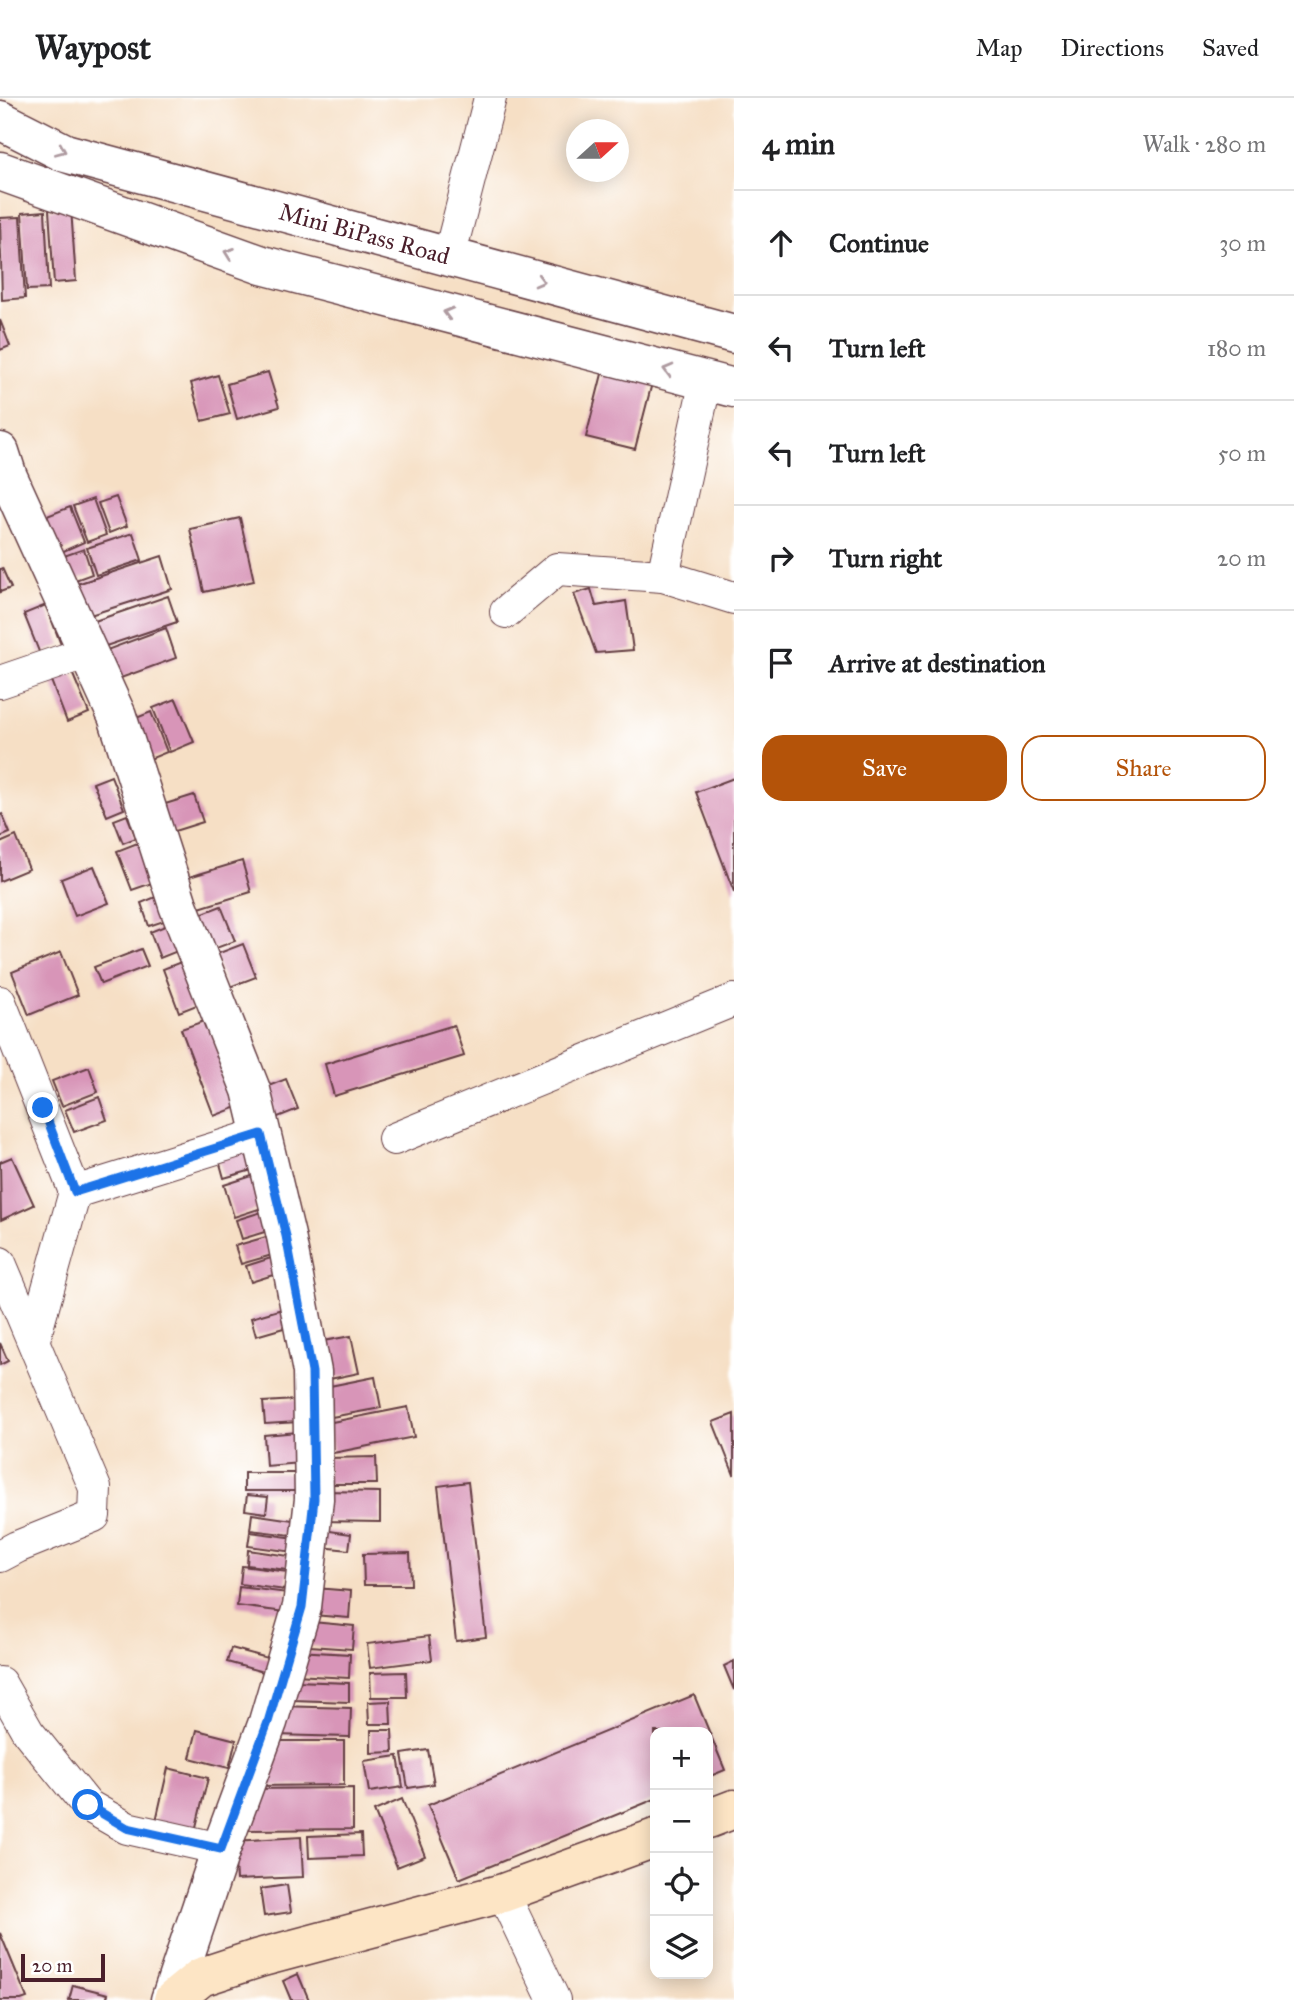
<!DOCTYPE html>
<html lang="en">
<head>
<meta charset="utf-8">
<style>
  :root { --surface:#fff; --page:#f6f6f6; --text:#202124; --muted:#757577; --line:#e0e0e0; --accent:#b45309 }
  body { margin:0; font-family:"IM FELL Great Primer",serif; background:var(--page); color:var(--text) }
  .controls { position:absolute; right:21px; bottom:21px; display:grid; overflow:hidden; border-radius:14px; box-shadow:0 4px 18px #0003 }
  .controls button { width:63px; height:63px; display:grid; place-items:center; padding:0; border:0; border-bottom:2px solid var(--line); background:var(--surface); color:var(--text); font:35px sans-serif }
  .compass { position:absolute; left:566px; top:21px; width:63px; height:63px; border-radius:50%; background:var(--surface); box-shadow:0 4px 18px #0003; rotate:69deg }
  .scale { position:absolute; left:21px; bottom:18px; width:84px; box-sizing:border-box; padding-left:7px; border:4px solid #4a1f2b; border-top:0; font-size:19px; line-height:24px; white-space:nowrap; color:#4a1f2b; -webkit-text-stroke:5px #fff; paint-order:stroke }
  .stop { position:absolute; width:21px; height:21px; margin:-16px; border:5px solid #1a73e8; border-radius:50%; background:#fff }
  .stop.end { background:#1a73e8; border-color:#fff; box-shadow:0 2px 7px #0008 }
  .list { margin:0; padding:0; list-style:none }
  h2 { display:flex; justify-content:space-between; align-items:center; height:91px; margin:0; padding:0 28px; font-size:30px }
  h2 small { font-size:23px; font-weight:400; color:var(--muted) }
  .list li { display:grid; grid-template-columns:46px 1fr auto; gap:21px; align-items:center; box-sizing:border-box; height:105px; padding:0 28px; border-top:2px solid var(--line) }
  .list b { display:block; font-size:26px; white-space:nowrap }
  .list em { font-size:23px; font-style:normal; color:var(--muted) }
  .actions { display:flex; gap:14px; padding:21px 28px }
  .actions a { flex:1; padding:16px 0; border:2px solid var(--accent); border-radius:21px; text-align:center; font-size:24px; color:var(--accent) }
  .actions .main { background:var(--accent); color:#fff }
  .icon { flex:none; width:38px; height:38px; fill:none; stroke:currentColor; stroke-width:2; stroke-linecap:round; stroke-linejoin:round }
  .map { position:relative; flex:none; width:734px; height:1902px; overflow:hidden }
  header { display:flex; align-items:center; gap:42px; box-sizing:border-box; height:98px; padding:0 35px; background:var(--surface); border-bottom:2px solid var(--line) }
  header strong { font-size:33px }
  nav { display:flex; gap:38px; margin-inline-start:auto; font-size:24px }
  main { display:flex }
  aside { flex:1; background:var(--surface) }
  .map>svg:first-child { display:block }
</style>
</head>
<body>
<header>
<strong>Waypost</strong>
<nav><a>Map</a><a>Directions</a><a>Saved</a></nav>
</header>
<main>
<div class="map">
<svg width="734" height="1902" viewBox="0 0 734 1902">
  <rect width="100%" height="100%" fill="#fff"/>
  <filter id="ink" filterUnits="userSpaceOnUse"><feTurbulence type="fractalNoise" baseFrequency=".0143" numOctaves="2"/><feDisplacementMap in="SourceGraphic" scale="14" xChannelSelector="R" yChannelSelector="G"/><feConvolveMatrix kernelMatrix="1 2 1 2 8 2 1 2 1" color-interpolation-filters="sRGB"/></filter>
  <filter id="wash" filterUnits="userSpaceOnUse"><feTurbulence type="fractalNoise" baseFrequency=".00686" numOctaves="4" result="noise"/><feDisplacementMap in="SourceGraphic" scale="28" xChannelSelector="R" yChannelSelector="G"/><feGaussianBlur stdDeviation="1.57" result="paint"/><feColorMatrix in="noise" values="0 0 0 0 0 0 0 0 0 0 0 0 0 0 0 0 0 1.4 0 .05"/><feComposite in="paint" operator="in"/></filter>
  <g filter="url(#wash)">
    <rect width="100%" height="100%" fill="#f6dfc5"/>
    <g id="blocks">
      <g fill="#d895b8">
        <path d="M71 110 76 183 54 185 49 112Z"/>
        <path d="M45 113 49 191 27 192 22 115Z"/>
        <path d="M20 119 25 200 2 202 0 120Z"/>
        <path d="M0 222 10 248 0 252Z"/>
        <path d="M603 272 652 285 635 351 586 339Z"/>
        <path d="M268 274 279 309 237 321 227 286Z"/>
        <path d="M218 277 230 316 202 323 191 285Z"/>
        <path d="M116 399 127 428 109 435 98 405Z"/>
        <path d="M93 401 106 437 87 444 73 408Z"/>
        <path d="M70 409 84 444 57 456 42 420Z"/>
        <path d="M240 420 254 483 204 494 190 431Z"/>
        <path d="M133 435 142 462 96 477 87 450Z"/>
        <path d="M84 451 92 476 70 484 61 459Z"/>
        <path d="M162 458 172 491 87 518 77 486Z"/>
        <path d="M2 470 11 490 0 494V471Z"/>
        <path d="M591 491 596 508 626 503 633 552 596 555 574 496Z"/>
        <path d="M168 498 177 524 94 552 86 526Z"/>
        <path d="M46 507 61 547 40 556 24 516Z"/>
        <path d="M166 530 176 560 107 585 96 556Z"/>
        <path d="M71 572 89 615 67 624 50 580Z"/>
        <path d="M176 601 194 644 170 654 153 610Z"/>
        <path d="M151 614 167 654 145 663 129 623Z"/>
        <path d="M111 678 124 711 107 718 93 685Z"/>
        <path d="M734 680V794L696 694Z"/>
        <path d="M194 697 203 724 165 736 156 709Z"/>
        <path d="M2 716 10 735 0 739V717Z"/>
        <path d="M127 717 136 740 123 745 114 722Z"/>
        <path d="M16 738 29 771 0 783V745Z"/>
        <path d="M140 744 155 784 132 792 117 753Z"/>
        <path d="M242 763 251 794 196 811 186 780Z"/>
        <path d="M94 768 109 805 75 818 61 781Z"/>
        <path d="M158 798 167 822 149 828 141 805Z"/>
        <path d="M221 808 235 843 203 855 190 820Z"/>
        <path d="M175 824 185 850 160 860 150 834Z"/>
        <path d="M243 846 256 879 227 890 214 857Z"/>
        <path d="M141 851 148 868 101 886 94 869Z"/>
        <path d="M61 854 78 897 29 917 12 874Z"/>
        <path d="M186 862 202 905 179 914 163 871Z"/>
        <path d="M207 922 240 1008 214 1018 181 931Z"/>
        <path d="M454 927 464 958 334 998 325 966Z"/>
        <path d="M89 969 98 994 62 1008 52 983Z"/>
        <path d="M286 981 298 1011 273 1021 261 991Z"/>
        <path d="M99 999 107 1022 74 1034 65 1012Z"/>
        <path d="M252 1044 259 1070 224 1080 217 1055Z"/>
        <path d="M12 1059 34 1107 1 1122 0 1064Z"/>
        <path d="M255 1077 265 1109 234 1119 224 1087Z"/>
        <path d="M265 1113 271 1132 242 1141 236 1122Z"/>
        <path d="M266 1139 272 1157 241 1166 235 1148Z"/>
        <path d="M271 1160 276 1176 251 1184 246 1168Z"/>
        <path d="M282 1211 287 1229 256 1238 251 1220Z"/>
        <path d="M351 1238 359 1275 325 1282 318 1244Z"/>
        <path d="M0 1245 8 1263 0 1267Z"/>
        <path d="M375 1279 381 1310 326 1320 320 1290Z"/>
        <path d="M296 1302 298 1324 265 1326 263 1304Z"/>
        <path d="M408 1309 414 1339 333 1355 327 1325Z"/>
        <path d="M734 1316V1377L713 1324Z"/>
        <path d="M298 1334 300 1365 266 1368 264 1337Z"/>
        <path d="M376 1359 377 1386H327V1360Z"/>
        <rect x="244" y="1375" width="52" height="18"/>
        <path d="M468 1384 486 1539 456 1543 438 1388Z"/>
        <path d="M321 1393 380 1394V1424L321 1423Z"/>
        <path d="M247 1397 268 1399 266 1415 245 1412Z"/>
        <path d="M252 1416 293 1422 291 1437 250 1432Z"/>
        <path d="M323 1432 351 1436 349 1452 321 1449Z"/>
        <path d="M250 1434 296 1440 294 1454 248 1448Z"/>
        <path d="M248 1452 289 1458 287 1472 247 1467Z"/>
        <path d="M410 1455 411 1487H364L363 1456Z"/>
        <path d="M242 1468 288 1474 285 1492 240 1486Z"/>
        <path d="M239 1489 288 1495 285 1514 237 1508Z"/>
        <path d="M315 1490 351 1493 349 1520 313 1517Z"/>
        <path d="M312 1524 354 1528 352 1551 310 1548Z"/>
        <path d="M429 1538 432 1562 370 1570 367 1546Z"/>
        <path d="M231 1550 271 1561 267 1575 227 1564Z"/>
        <path d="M296 1553 350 1556 349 1580 295 1577Z"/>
        <path d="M734 1563V1592L724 1568Z"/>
        <path d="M406 1574 407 1599H371L370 1575Z"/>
        <path d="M294 1583 349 1585V1604L293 1602Z"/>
        <path d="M694 1597 725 1672 708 1679V1634H655V1701L459 1781 428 1707Z"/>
        <path d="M390 1603 391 1626H369L368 1604Z"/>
        <path d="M276 1608 351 1610 350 1639 275 1637Z"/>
        <path d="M197 1632 236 1642 229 1670 190 1660Z"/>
        <path d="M371 1632H392L393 1654 371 1655Z"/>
        <path d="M263 1643H344V1687L256 1688Z"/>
        <path d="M428 1652 434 1686 408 1690 402 1656Z"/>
        <path d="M398 1658 403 1689 369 1694 364 1663Z"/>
        <path d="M168 1670 208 1680 195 1733 156 1723Z"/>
        <path d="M353 1690V1731L248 1732V1691Z"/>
        <path d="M402 1701 425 1758 397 1769 374 1713Z"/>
        <path d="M361 1736 362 1758 309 1760 308 1738Z"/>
        <path d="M301 1739 303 1779 236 1782 234 1743Z"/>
        <path d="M287 1787 291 1814 264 1818 260 1791Z"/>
        <path d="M0 1835 27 1900 21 1902H0Z"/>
        <path d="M298 1876 309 1902H291L283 1883Z"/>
        <path d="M73 1887 108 1896 106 1902H69Z"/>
      </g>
    </g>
  </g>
  <g filter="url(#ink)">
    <use href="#blocks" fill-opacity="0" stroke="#643c42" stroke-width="2"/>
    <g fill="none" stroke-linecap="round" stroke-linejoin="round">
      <g stroke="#643c42" stroke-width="34">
        <g id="minor">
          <path d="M449 159 490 0"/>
          <path d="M663 478 706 282"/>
          <path d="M506 514 557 471 663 478 734 500"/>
          <path d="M0 584 88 554"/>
          <path d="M0 904 75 1094 261 1036"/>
          <path d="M394 1041 734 902"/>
          <path d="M0 1165 95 1390 94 1418 17 1449 0 1458"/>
          <path d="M34 1241 75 1094"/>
          <path d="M0 1585 28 1634 87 1707 127 1730 221 1751"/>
          <path d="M503 1795 554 1902"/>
        </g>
      </g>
      <g stroke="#643c42" stroke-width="41">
        <g id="tertiary">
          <path id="s1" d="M0 22 65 55 734 236"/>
          <path d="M0 73 262 167 734 290"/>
          <path d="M0 354 8 379 117 618 178 807 251 992 286 1138 312 1274 314 1401 302 1509 268 1624 221 1751 170 1902"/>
        </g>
      </g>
      <g stroke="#643c42" stroke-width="41">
        <g id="secondary">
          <path d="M708 1721 734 1711"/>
          <path d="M173 1902 201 1879 259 1860 503 1795 655 1740"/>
        </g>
      </g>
      <use href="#minor" stroke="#fff" stroke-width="32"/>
      <use href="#tertiary" stroke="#fff" stroke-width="38"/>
      <use href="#secondary" stroke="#fde5c5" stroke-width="38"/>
    </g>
    <defs><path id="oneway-chevron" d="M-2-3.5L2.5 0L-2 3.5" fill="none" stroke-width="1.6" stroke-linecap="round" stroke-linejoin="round" transform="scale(1.75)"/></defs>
    <g stroke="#ae9aa0">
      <use href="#oneway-chevron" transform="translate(61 52) rotate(23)"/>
      <use href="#oneway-chevron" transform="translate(229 155) rotate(-160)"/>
      <use href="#oneway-chevron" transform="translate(540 183) rotate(15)"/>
      <use href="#oneway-chevron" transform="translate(448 215) rotate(-165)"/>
      <use href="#oneway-chevron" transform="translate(668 272) rotate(-165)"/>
    </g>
  </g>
  <g fill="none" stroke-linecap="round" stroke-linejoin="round" filter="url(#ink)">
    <path stroke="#1a73e8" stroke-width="9" d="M43 1010 75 1094 261 1036 286 1138 312 1274 314 1401 302 1509 268 1624 221 1751 127 1730 88 1707"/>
  </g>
  <g text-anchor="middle" stroke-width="7" stroke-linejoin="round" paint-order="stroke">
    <g font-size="24" fill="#4a1f2b" stroke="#fff">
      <text dy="8" stroke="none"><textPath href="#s1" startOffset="383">Mini BiPass Road</textPath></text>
    </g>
  </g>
</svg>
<div class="controls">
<button>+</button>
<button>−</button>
<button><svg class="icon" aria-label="locate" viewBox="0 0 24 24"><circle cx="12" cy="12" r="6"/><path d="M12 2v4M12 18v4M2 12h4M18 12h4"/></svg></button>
<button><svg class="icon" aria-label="layers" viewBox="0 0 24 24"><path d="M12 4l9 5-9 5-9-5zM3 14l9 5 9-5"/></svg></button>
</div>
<svg class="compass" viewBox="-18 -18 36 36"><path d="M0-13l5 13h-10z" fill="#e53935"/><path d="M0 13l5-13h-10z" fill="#757577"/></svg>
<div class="scale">20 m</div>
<div class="stop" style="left:88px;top:1707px"></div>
<div class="stop end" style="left:43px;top:1010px"></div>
</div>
<aside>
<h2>4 min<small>Walk · 280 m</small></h2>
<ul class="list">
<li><svg class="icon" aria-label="ahead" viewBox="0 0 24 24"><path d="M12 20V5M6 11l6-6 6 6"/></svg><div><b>Continue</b></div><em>30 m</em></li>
<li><svg class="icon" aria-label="left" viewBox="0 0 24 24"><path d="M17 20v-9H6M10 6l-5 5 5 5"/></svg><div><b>Turn left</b></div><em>180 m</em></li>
<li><svg class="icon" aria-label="left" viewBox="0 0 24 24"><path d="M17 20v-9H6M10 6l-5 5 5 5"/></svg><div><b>Turn left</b></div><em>50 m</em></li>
<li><svg class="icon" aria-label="right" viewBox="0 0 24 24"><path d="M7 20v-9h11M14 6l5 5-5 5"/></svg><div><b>Turn right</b></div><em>20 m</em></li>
<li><svg class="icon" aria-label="arrive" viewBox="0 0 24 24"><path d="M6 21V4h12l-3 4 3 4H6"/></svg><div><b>Arrive at destination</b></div></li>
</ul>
<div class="actions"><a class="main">Save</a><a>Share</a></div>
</aside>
</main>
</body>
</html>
